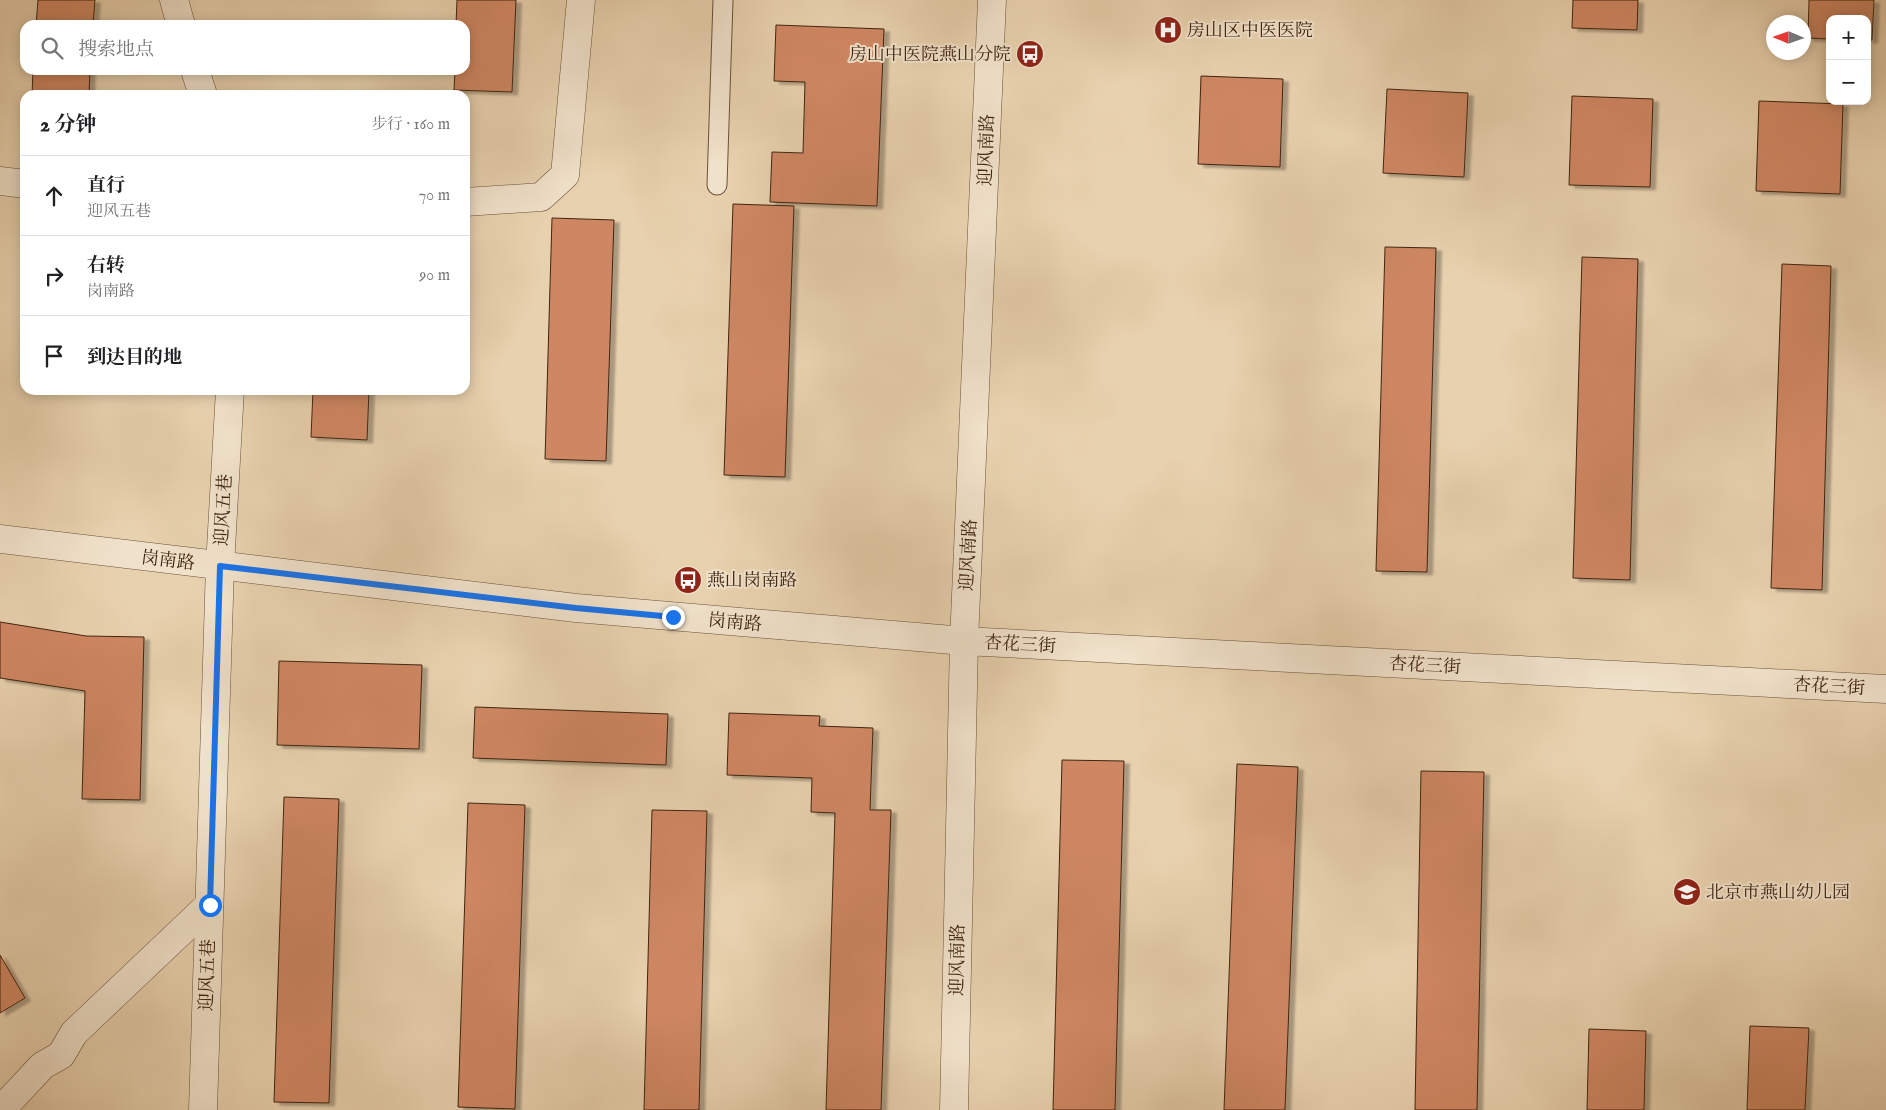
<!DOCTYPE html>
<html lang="zh">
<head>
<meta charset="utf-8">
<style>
  :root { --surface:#fff; --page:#f2f2f2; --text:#202124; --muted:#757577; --line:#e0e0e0 }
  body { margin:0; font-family:"IM FELL English","Noto Serif SC",serif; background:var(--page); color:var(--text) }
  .controls { position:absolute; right:15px; top:15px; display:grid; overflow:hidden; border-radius:10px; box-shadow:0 2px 12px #0003 }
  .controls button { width:45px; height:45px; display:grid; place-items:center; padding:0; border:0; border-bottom:1px solid var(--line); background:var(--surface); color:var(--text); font:25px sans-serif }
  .compass { position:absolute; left:1766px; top:15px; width:45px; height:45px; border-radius:50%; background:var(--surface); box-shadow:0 2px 12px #0003; rotate:272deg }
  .stop { position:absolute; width:15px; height:15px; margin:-11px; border:4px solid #1a73e8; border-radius:50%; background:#fff }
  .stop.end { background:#1a73e8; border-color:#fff; box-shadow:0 1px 5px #0008 }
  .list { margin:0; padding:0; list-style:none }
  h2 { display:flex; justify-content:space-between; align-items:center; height:65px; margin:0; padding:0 20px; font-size:21px }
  h2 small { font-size:16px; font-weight:400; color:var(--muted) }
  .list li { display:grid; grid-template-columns:32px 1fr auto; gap:15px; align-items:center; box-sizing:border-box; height:80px; padding:0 20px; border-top:1px solid var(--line) }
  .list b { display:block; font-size:19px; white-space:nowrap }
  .list p { margin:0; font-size:16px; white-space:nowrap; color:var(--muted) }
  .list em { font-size:16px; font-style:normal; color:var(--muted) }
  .icon { flex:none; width:28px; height:28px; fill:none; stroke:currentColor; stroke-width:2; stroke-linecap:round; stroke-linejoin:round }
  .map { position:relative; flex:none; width:1886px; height:1110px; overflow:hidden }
  .search { position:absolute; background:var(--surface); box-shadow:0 2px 12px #0003; left:20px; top:20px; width:450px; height:55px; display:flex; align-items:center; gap:12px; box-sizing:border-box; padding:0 18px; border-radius:15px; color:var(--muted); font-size:19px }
  .panel { position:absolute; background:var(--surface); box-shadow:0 2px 12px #0003; left:20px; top:90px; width:450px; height:305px; border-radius:15px }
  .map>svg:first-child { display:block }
</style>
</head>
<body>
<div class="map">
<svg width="1886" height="1110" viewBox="0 0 1886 1110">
  <defs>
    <filter id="shadow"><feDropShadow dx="5.5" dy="3" stdDeviation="1" flood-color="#0004"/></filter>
  </defs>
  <rect width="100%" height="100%" fill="#e8d1ae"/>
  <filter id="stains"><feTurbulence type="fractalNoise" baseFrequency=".004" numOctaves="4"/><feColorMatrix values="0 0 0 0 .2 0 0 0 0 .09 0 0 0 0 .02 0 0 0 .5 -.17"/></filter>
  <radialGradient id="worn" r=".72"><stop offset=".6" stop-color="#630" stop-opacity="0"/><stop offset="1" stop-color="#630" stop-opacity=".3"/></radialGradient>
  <g fill="#cf8763" stroke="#3f2511" filter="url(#shadow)">
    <path d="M38 0H95L93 25H36Z"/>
    <path d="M457 0H516L512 92 454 90 455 70H465V25H456Z"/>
    <path d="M1573 0H1638L1637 30 1572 28Z"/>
    <path d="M1809 0H1874L1872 40H1867V19H1830V39L1808 38Z"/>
    <path d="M776 25 884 29 877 206 770 202 772 152 803 153 805 82 774 81Z"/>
    <path d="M33 70H90L89 95H32Z"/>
    <path d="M1201 76 1283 79 1280 167 1198 164Z"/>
    <path d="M1387 89 1468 93 1464 177 1383 173Z"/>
    <path d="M1572 96 1653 99 1650 187 1569 185Z"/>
    <path d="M1759 101 1843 104 1840 194 1756 191Z"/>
    <path d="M733 204 794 206 785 477 724 475Z"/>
    <path d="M552 218 614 220 606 461 545 459Z"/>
    <path d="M1385 247 1436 248 1427 572 1376 571Z"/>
    <path d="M1582 257 1638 259 1630 580 1573 578Z"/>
    <path d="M1782 264 1831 266 1822 590 1771 588Z"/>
    <path d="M313 390H369L367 440 311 437Z"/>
    <path d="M0 622 86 636 144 637 140 800 82 799 85 691 0 678Z"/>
    <path d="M279 661 422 665 419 749 277 745Z"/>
    <path d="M475 707 668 714 666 765 473 758Z"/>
    <path d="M729 713 820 716 819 726 873 728 870 810H891L881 1110H826L835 813 811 812 812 778 727 775Z"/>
    <path d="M1062 760 1124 761 1115 1110H1053Z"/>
    <path d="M1237 764 1298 767 1285 1110H1224Z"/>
    <path d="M1421 771 1484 772 1477 1110H1415Z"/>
    <path d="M284 797 339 799 329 1103 274 1102Z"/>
    <path d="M468 803 525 805 515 1109 458 1107Z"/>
    <path d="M652 810 707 811 699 1110H644Z"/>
    <path d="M0 955 25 998 0 1013Z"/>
    <path d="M1750 1026 1809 1028 1805 1110H1747Z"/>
    <path d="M1589 1029 1646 1031 1644 1110H1587Z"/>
  </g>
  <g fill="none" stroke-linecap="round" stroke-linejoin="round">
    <g stroke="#695038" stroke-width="21">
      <path id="service" d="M717 185 723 0"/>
    </g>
    <g stroke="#695038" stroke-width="29">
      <g id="minor">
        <path d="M174 0 181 25"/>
        <path d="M195 70 203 95"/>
        <path d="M0 181 25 184"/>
        <path d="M465 202 541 197 565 175 581 0"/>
        <path d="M0 539 576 608 964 641 1886 689"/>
        <path d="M1 1110 42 1066 61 1055 74 1033 209 905"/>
        <path d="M203 1110 220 566 230 390"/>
      </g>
    </g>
    <g stroke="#695038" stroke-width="29">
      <path id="tertiary" d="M954 1110 964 641 992 0"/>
    </g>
    <use href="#service" stroke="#f0e1ca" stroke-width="19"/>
    <use href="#minor" stroke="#f0e1ca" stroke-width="28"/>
    <use href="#tertiary" stroke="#f0e1ca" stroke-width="28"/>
  </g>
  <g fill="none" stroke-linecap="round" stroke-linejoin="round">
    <path stroke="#1a73e8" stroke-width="6" d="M210 905 220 566 576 608 673 617"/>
  </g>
  <defs>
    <g id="hospital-disc" transform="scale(1.4375)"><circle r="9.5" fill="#8f2418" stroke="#f0e1ca"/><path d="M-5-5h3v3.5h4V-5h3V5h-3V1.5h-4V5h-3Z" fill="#fff"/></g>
    <g id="bus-disc" transform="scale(1.4375)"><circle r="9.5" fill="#8f2418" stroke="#f0e1ca"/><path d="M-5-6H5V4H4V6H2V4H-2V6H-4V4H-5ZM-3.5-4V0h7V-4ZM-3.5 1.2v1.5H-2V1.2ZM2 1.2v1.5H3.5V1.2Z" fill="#fff"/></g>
    <g id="school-disc" transform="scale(1.4375)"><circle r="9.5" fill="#8f2418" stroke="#f0e1ca"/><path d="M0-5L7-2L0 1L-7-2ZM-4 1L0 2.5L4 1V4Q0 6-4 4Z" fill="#fff"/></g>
  </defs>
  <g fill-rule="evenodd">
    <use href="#hospital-disc" x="1168" y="30"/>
    <use href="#bus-disc" x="1030" y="54"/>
    <use href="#bus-disc" x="688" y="580"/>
    <use href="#school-disc" x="1687" y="892"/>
  </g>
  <g text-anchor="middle" stroke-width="4" stroke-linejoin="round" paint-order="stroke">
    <g font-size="18" fill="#3f2511" stroke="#f0e1ca" text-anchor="start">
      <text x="1187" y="36">房山区中医医院</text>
      <text x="1011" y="60" text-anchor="end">房山中医院燕山分院</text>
      <text x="707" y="586">燕山岗南路</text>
      <text x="1706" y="898">北京市燕山幼儿园</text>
    </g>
    <g font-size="18" fill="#3f2511" stroke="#f0e1ca">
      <text transform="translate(986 150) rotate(-88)" y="6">迎风南路</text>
      <text transform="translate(223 510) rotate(-87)" y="6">迎风五巷</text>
      <text transform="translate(968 555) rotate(-87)" y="6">迎风南路</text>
      <text transform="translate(168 560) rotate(7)" y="6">岗南路</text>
      <text transform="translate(735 622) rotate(5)" y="6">岗南路</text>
      <text transform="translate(1020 644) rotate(3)" y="6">杏花三街</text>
      <text transform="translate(1425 665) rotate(3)" y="6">杏花三街</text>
      <text transform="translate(1829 686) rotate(3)" y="6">杏花三街</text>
      <text transform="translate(957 960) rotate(-89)" y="6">迎风南路</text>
      <text transform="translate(207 975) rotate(-88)" y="6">迎风五巷</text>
    </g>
  </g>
  <rect width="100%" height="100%" filter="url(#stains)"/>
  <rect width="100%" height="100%" fill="url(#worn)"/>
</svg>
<div class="controls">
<button>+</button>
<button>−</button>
</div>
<svg class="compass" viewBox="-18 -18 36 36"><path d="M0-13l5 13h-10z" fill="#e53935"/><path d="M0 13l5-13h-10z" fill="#757577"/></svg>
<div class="stop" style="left:210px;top:905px"></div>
<div class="stop end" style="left:673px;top:617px"></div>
<div class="search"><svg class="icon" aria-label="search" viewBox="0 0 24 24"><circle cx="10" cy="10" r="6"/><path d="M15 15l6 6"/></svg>搜索地点</div>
<section class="panel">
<h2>2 分钟<small>步行 · 160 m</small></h2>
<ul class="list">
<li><svg class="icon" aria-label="ahead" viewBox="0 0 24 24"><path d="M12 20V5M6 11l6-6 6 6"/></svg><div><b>直行</b><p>迎风五巷</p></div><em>70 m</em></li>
<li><svg class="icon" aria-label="right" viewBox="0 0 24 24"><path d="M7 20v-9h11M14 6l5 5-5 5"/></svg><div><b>右转</b><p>岗南路</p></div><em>90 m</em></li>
<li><svg class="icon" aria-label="arrive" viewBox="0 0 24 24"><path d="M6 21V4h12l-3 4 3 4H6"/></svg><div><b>到达目的地</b></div></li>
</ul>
</section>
</div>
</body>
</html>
